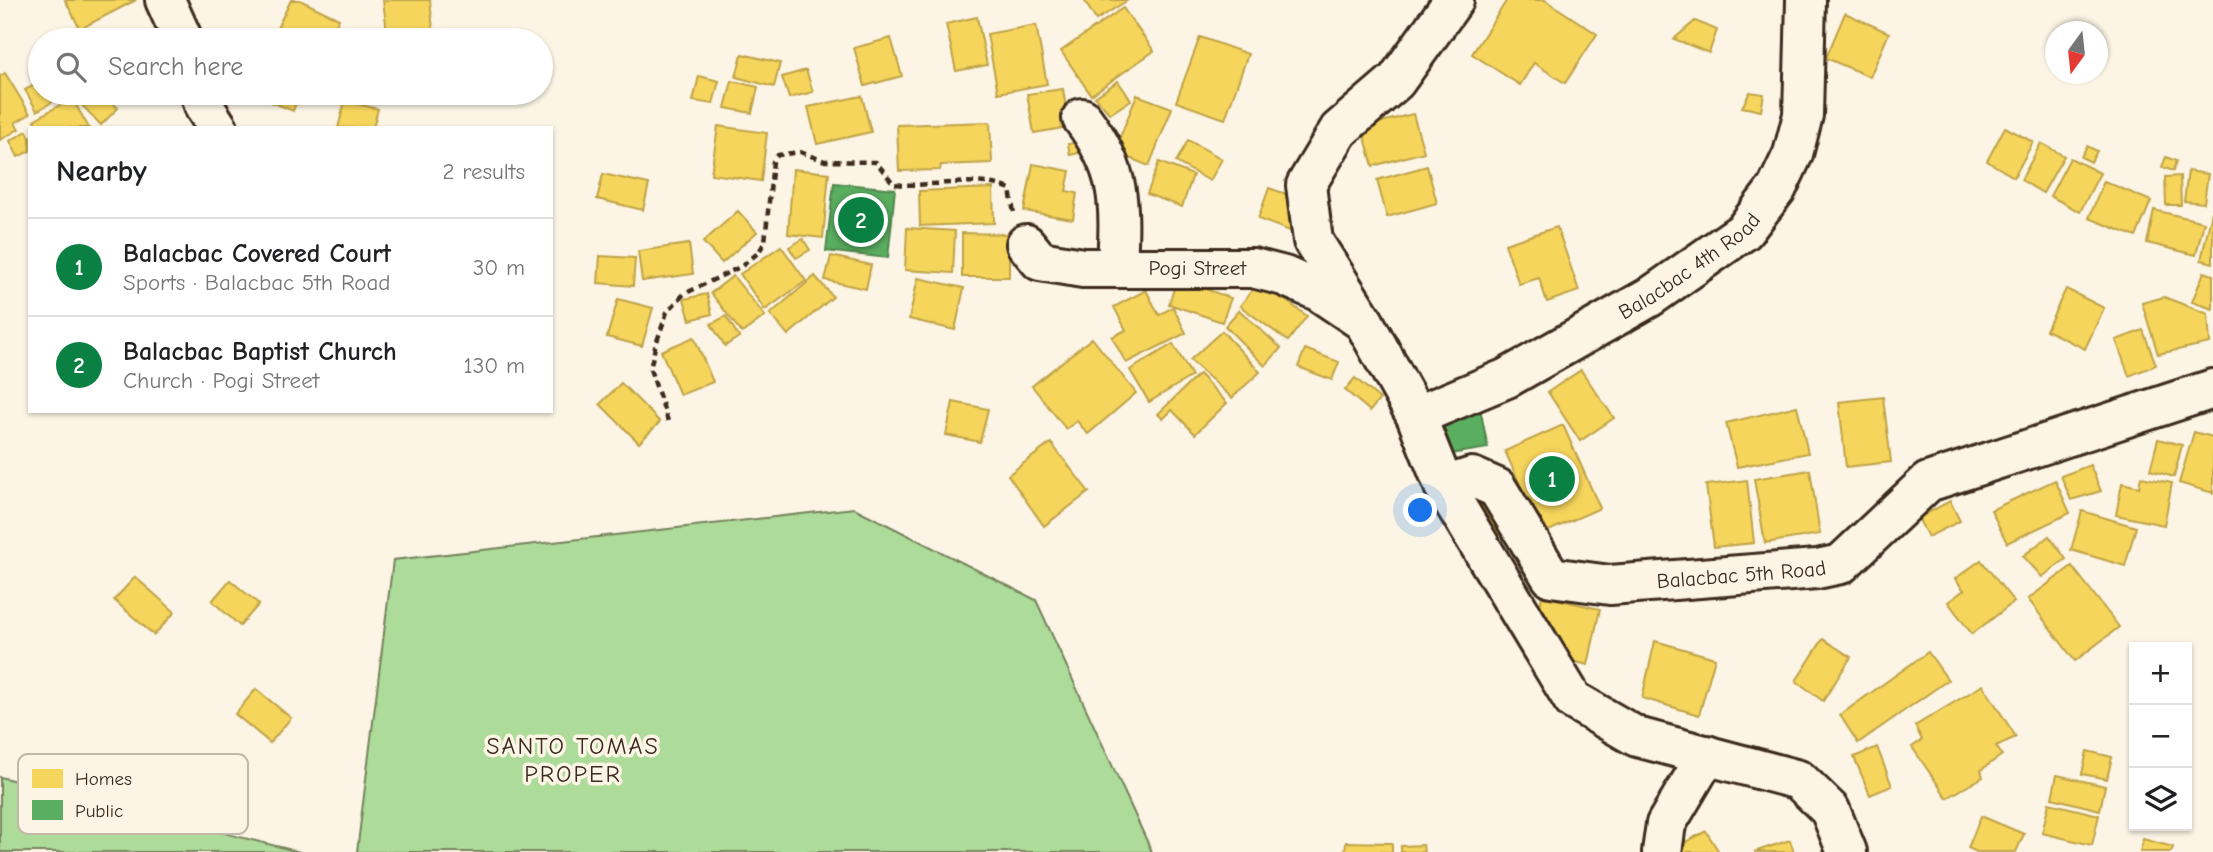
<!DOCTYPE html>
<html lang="en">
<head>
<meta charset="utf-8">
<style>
  :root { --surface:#fff; --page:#f6f6f6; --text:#202124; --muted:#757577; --line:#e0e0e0; --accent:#0b8043 }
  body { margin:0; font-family:"Comic Neue",sans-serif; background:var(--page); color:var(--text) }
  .controls { position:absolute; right:21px; bottom:21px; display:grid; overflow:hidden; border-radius:0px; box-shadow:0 2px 5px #0004 }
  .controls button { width:63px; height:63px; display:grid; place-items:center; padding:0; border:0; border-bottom:2px solid var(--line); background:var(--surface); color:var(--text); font:35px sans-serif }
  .compass { position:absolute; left:2045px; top:21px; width:63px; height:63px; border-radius:50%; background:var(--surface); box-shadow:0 2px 5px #0004; rotate:195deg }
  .you { position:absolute; left:1421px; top:511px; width:24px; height:24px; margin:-18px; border:5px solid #fff; border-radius:50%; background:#1a73e8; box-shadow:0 0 0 10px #1a73e833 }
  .badge { display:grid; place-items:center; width:46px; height:46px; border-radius:50%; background:var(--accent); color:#fff; font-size:23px; font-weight:700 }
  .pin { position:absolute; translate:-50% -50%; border:4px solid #fff; box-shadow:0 2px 7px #0006 }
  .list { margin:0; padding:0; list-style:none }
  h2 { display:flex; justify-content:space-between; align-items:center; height:91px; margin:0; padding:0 28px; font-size:30px }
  h2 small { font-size:23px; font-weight:400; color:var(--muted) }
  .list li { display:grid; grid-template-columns:46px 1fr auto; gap:21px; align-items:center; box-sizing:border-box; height:98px; padding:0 28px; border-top:2px solid var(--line) }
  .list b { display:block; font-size:26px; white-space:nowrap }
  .list p { margin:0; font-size:23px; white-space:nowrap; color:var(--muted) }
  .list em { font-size:23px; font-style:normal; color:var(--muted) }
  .icon { flex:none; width:38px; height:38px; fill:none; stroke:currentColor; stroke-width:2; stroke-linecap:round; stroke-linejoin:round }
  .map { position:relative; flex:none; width:2213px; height:852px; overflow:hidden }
  .search { position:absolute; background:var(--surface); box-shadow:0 2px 5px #0004; left:28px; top:28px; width:525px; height:77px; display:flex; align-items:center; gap:18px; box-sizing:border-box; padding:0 24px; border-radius:38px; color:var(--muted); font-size:26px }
  .panel { position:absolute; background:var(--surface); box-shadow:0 2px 5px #0004; left:28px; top:126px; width:525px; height:287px; border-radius:0px }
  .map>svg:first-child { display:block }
</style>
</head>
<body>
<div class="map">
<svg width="2213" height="852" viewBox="0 0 2213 852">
  <rect width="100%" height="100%" fill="#fcf5e5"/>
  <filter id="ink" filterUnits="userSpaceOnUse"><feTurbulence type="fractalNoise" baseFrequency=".0143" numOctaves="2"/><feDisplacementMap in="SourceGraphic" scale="14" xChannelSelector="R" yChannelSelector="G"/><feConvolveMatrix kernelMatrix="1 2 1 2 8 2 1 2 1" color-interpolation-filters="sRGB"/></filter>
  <g filter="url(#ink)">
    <g fill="#addb9a" stroke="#74825c" stroke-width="2">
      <path d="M854 508 1036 600 1152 852H357L393 560Z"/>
      <path d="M0 777 300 852H0Z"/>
    </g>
    <g fill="#f6d55c" stroke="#bea249" stroke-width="2">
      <path d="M65 0H136L80 29Z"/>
      <path d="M291 0H300L339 19 329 40H271Z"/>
      <path d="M383 0H430L434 40H388Z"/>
      <path d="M1084 0H1128L1096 20Z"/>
      <path d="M1507 0H1545L1597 34 1565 83 1534 63 1520 85 1472 54Z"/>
      <path d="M1123 8 1154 51 1091 95 1061 51Z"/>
      <path d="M1845 13 1889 33 1870 77 1826 58Z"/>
      <path d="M977 17 987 65 956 71 946 24Z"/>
      <path d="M1695 21 1717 30 1709 53 1674 39Z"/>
      <path d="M1036 25 1047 84 998 93 987 34Z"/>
      <path d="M1200 37 1248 54 1225 119 1176 102Z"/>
      <path d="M891 38 902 76 865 86 854 48Z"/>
      <path d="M742 54 780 63 774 87 736 77Z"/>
      <path d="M806 70 813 92 789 98 782 77Z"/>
      <path d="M5 73 30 114 15 123 19 129 0 140V76Z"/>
      <path d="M699 76 719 81 713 104 693 101Z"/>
      <path d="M732 81 758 87 752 113 725 108Z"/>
      <path d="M1118 81 1131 100 1110 114 1095 97Z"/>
      <path d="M40 82V93L66 94 37 111 25 90Z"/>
      <path d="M1063 89 1069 127 1034 133 1027 94Z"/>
      <path d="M1750 92 1764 94 1761 111 1742 107Z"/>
      <path d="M88 93H102L118 108 101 125 79 102Z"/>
      <path d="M250 93H300L293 111Z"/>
      <path d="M1137 95 1172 108 1149 166 1114 152Z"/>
      <path d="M862 96 871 132 817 144 808 107Z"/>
      <path d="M72 98 89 128H38L34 120Z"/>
      <path d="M345 101 378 109 373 128H338Z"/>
      <path d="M1413 114 1424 152 1373 166 1362 127Z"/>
      <path d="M990 122 992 163 941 165 940 170 899 171 897 125Z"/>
      <path d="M718 126 767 133 761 181 711 174Z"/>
      <path d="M2005 127 2033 142 2014 177 1987 161Z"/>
      <path d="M27 131 30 137V151L18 157 10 141Z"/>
      <path d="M1090 140 1092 150 1070 155 1068 144Z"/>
      <path d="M1188 140 1222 159 1210 181 1176 162Z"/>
      <path d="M2041 143 2064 156 2043 193 2021 180Z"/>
      <path d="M2087 146 2097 151 2091 162 2081 157Z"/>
      <path d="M2166 157 2176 161 2173 171 2162 167Z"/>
      <path d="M2070 158 2100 173 2080 212 2050 196Z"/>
      <path d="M1159 162 1193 175 1182 207 1147 194Z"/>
      <path d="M1033 164 1070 171 1066 191 1077 193 1073 219 1024 211Z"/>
      <path d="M1427 166 1437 203 1387 217 1377 180Z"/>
      <path d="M793 169 829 173 823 238 788 234Z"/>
      <path d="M2188 171 2208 174 2204 203 2184 201Z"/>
      <path d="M603 174 649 184 643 210 597 199Z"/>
      <path d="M2180 176 2181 205H2166L2165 177Z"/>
      <path d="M2104 181 2151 201 2136 237 2089 218Z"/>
      <path d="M993 188 994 223 920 226 919 191Z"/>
      <path d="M1269 188 1297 198 1293 232 1258 219Z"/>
      <path d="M2154 210 2204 222 2196 255 2147 243Z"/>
      <path d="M738 211 757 232 722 263 703 242Z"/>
      <path d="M2212 212H2213V263L2201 260Z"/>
      <path d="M1557 227 1579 291 1547 302 1539 278 1519 284 1505 244Z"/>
      <path d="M907 228 955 231 953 273 905 270Z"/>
      <path d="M962 233 1009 234V277H962Z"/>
      <path d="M803 239 810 250 796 258 789 247Z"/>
      <path d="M689 244 693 274 642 281 638 251Z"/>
      <path d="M781 246 806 281 765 310 740 274Z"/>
      <path d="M600 256 635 258 633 286 598 283Z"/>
      <path d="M831 256 871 265 866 289 825 280Z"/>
      <path d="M2204 272 2213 275V309L2192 302Z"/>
      <path d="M733 276 765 316 742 333 711 293Z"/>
      <path d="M815 276 833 297 788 335 770 314Z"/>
      <path d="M918 278 964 288 955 330 909 319Z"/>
      <path d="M1177 279 1231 298 1222 322 1169 304Z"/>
      <path d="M1259 281 1307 316 1288 341 1240 306Z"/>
      <path d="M2066 289 2104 308 2085 349 2046 330Z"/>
      <path d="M1146 290 1159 315 1173 307 1186 333 1126 363 1112 337 1126 330 1114 307Z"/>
      <path d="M707 294 712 314 690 320 684 299Z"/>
      <path d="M2164 297 2208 314 2210 343 2158 354 2142 303Z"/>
      <path d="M618 299 653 308 642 346 607 337Z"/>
      <path d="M1239 310 1281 348 1265 366 1225 326Z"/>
      <path d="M726 316 739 337 725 346 711 324Z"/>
      <path d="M2143 330 2156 365 2129 376 2116 340Z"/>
      <path d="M1222 331 1260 372 1232 398 1190 360Z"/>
      <path d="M694 337 713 382 680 395 661 351Z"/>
      <path d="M1092 338 1136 393 1088 434 1077 421 1066 429 1032 386Z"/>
      <path d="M1173 344 1192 376 1149 402 1130 370Z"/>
      <path d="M1305 349 1339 362 1332 380 1298 367Z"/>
      <path d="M1581 370 1614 418 1580 441 1548 392Z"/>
      <path d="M1199 374 1227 403 1195 434 1172 410 1163 419 1158 414Z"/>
      <path d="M1355 378 1380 399 1370 411 1345 390Z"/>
      <path d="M621 383 660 422 639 443 600 404Z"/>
      <path d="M1883 397 1891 462 1846 467 1839 402Z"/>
      <path d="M953 402 988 409 980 442 946 435Z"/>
      <path d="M1797 406 1808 453 1737 467 1726 423Z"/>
      <path d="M1563 425 1600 508 1542 534 1505 451Z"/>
      <path d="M2194 432 2213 437V493L2179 483Z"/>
      <path d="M2158 439 2182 445 2174 477 2150 470Z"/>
      <path d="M1051 443 1089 492 1044 526 1008 475Z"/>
      <path d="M2090 465 2101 491 2071 500 2061 476Z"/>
      <path d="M1810 470 1820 534 1765 543 1754 479Z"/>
      <path d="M2141 477 2172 483 2164 525 2116 515 2122 483 2139 487Z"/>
      <path d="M1747 480 1754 543 1714 547 1706 485Z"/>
      <path d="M2055 480 2070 513 2007 543 1991 510Z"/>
      <path d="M1497 499 1510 530 1491 538 1478 507Z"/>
      <path d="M1950 501 1960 521 1928 537 1918 518Z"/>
      <path d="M2082 511 2136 527 2125 566 2071 550Z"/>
      <path d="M2049 536 2066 559 2042 577 2023 556Z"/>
      <path d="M1981 560 2014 602 1972 634 1948 602 1964 590 1955 579Z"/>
      <path d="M2072 566 2119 627 2075 661 2028 599Z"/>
      <path d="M135 577 175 612 154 635 114 600Z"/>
      <path d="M230 580 259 604 240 626 212 601Z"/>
      <path d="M1542 596 1600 609 1588 665 1548 655 1534 633Z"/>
      <path d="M1823 639 1851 657 1823 701 1796 681Z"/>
      <path d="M1655 641 1715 658 1699 715 1642 698Z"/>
      <path d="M1928 652 1948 680 1858 743 1840 715Z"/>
      <path d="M1983 685 2016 737 1996 746 2002 755 1981 770 1983 777 1947 798 1912 747 1922 740 1915 726Z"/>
      <path d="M256 689 291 718 270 743 235 714Z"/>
      <path d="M1877 747 1892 786 1870 795 1854 757Z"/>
      <path d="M2087 751 2112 757 2107 779 2082 774Z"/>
      <path d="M2057 775 2105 786 2100 810 2052 798Z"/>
      <path d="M2049 803 2099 815 2092 845 2042 833Z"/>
      <path d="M1981 816 2024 834 2016 852H1977L1968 848Z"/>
      <path d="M1706 831 1719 852H1667Z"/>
      <path d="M2143 839 2173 847 2171 852H2140Z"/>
      <path d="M1790 840 1794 852H1754Z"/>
      <path d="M1346 842 1392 843V852H1345Z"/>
      <path d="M1423 845 1424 852H1401V846Z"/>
    </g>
    <g fill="#5aae61" stroke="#51864d" stroke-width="2">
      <path d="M834 183 895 189 888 258 826 251Z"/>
      <path d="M1480 408 1488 448 1450 454 1442 415Z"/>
    </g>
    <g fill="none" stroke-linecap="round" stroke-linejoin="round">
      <g stroke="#3b2a1e" stroke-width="44">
        <g id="minor">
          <path d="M165 0 183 40"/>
          <path d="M200 93 205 108 218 128"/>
          <path d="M1082 118C1122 171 1120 204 1117 268"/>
          <path id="s1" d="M1026 244 1040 261 1083 268H1253L1284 276 1318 291 1364 322"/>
          <path id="s2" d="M1416 416 1507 378 1650 297 1744 231 1777 188 1793 154 1803 115 1806 0"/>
          <path id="s3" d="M1444 486 1472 477 1497 488 1551 577 1610 585 1817 569 1841 564 1928 482 2213 389"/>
          <path d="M1662 852 1666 824 1707 755"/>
        </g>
      </g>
      <g stroke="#3b2a1e" stroke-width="44">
        <path id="major" d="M1454 0 1396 81 1339 130 1306 185 1313 241 1364 322 1416 416 1444 486 1573 700 1637 737 1799 780 1830 810 1847 852"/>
      </g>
      <path stroke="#3b2a1e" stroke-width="4.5" stroke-dasharray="7 5" stroke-linecap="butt" d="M668 421 650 369 655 347 667 312 684 294 742 266 758 253 765 242 773 161 778 155 800 152 825 161 876 162 894 184C929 188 979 175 1010 189L1014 214"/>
      <use href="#minor" stroke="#fcf5e5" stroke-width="38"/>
      <use href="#major" stroke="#fcf5e5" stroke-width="38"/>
    </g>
  </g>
  <g text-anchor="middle" stroke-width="7" stroke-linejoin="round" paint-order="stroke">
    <g font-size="21" fill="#3b2a1e" stroke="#fcf5e5">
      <text dy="7" stroke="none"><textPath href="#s2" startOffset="313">Balacbac 4th Road</textPath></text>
      <text dy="7" stroke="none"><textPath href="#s1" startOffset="180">Pogi Street</textPath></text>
      <text dy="7" stroke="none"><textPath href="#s3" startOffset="352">Balacbac 5th Road</textPath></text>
    </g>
    <g font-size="24" letter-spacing="2" fill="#3b2a1e" stroke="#fcf5e5">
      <text x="573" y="754">SANTO TOMAS<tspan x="573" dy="28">PROPER</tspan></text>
    </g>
  </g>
  <rect x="18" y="754" width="230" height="80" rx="10" fill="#fcf5e5" stroke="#c2b8a9" stroke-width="2"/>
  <rect x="32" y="769" width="31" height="19" fill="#f6d55c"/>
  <rect x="32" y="800" width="31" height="20" fill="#5aae61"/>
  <g font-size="19" fill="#3b2a1e">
    <text x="75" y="785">Homes</text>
    <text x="75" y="817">Public</text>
  </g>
</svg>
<div class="controls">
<button>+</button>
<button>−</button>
<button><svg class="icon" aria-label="layers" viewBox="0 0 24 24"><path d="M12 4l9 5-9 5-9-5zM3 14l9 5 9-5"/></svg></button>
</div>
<svg class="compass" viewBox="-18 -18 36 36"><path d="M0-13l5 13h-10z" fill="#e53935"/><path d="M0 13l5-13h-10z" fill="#757577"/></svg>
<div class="you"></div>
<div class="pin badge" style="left:1552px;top:479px">1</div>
<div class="pin badge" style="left:861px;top:220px">2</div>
<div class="search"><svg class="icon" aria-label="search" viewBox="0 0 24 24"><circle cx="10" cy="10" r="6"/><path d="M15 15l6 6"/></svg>Search here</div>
<section class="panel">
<h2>Nearby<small>2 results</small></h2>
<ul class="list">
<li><span class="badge">1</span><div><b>Balacbac Covered Court</b><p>Sports · Balacbac 5th Road</p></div><em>30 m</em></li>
<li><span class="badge">2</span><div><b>Balacbac Baptist Church</b><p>Church · Pogi Street</p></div><em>130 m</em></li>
</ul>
</section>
</div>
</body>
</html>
